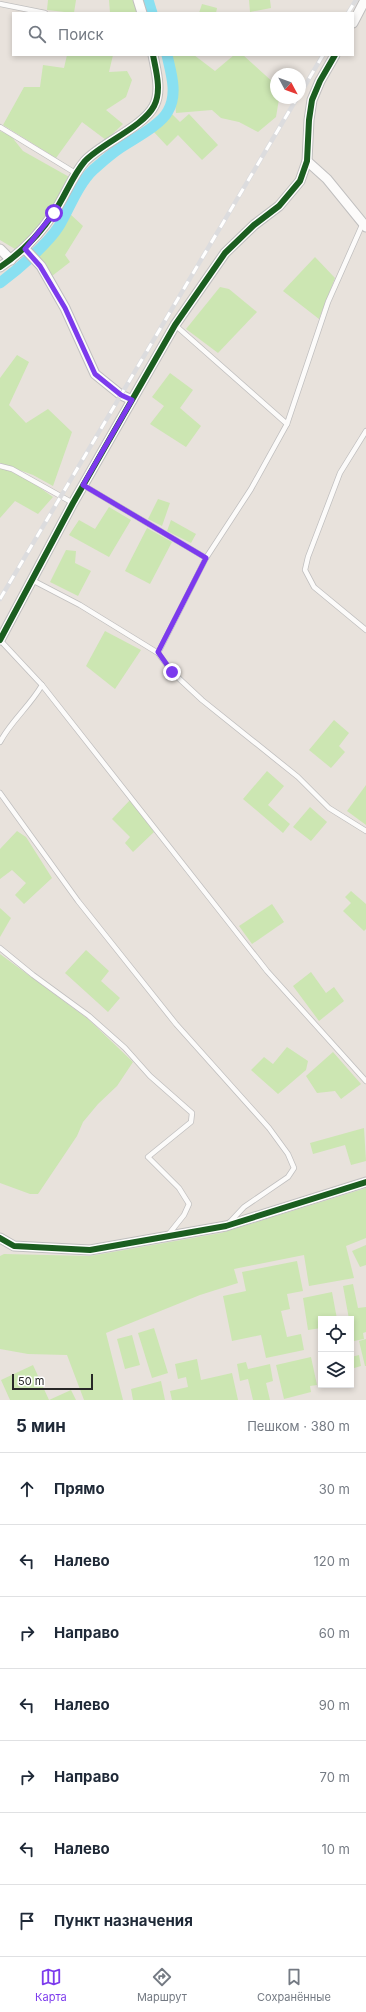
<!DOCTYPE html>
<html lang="ru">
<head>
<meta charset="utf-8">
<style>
  :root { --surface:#fff; --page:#f6f6f7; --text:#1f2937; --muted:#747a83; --line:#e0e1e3; --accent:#7c3aed }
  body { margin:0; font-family:Inter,sans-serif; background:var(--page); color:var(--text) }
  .controls { position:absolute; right:12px; bottom:12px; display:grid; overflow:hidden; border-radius:0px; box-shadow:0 2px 6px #0003 }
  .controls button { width:36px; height:36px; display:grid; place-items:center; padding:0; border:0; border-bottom:1px solid var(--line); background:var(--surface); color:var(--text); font:20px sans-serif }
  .compass { position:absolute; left:270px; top:68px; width:36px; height:36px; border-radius:50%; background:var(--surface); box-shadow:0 2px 6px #0003; rotate:131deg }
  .scale { position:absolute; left:12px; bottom:10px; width:81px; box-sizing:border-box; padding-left:4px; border:2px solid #282828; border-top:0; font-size:11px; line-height:14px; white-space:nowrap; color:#282828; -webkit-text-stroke:3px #fff; paint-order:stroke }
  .stop { position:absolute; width:12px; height:12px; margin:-9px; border:3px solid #7c3aed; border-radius:50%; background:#fff }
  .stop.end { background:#7c3aed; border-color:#fff; box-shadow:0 1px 4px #0008 }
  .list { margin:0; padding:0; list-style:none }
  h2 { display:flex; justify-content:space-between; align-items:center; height:52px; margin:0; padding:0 16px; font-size:17px }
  h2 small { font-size:13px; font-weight:400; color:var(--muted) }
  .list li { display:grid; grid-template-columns:26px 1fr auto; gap:12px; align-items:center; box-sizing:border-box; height:72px; padding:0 16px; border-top:1px solid var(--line) }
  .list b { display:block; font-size:15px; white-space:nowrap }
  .list em { font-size:13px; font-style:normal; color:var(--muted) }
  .icon { flex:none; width:22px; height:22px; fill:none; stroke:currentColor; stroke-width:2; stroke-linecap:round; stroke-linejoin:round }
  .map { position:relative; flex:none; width:366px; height:1400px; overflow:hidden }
  .search { position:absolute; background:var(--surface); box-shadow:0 2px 6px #0003; left:12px; right:12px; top:12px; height:44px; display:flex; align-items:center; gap:10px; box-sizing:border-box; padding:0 14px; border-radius:0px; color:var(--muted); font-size:15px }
  .sheet { height:556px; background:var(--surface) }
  nav { display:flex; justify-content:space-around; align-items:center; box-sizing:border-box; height:56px; border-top:1px solid var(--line); background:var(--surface); font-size:11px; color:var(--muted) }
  nav a { display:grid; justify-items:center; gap:2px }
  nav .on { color:var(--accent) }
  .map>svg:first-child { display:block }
</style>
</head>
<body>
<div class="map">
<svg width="366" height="1400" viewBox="0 0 366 1400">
  <rect width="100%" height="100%" fill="#e8e2dc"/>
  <g fill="#cce6b2">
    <path d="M48 0H76L74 13 47 10Z"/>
    <path d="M109 0H135L137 13H110Z"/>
    <path d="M249 0H270L271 8 250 12Z"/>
    <path d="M202 4 217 8 216 13H199Z"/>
    <path d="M67 55H113L109 72 127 71 132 80 126 97 106 110 123 124 106 140 82 122 56 158 3 125 24 87H40L43 65 64 68Z"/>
    <path d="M168 55H194L215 71 234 55H243L275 84 276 98 279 99 276 117 258 132 239 122 221 118 212 110 176 113 173 74Z"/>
    <path d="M171 113 180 122 189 114 218 145 202 160 178 135 167 146 153 131Z"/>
    <path d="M0 131 11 136 23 151 71 178 51 215 15 249 0 240Z"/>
    <path d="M69 213 83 226 65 255 70 262 52 276 38 256 60 230Z"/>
    <path d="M315 257 335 278 319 319 283 291Z"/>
    <path d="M220 287 229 289 257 312 218 353 186 329Z"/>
    <path d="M17 355 29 362 9 405 26 423 48 409 72 432 53 486 33 475 0 463V378Z"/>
    <path d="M170 373 193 390 180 408 201 426 186 447 150 424 164 406 152 397Z"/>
    <path d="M0 468C20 473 36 485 53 497L38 514 15 501 0 518Z"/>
    <path d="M158 499 170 503 162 526 148 519Z"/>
    <path d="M109 507 131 520 109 557 69 535 79 520 95 529Z"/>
    <path d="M171 520 196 534 191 543 167 531Z"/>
    <path d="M147 528 172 542 150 584 125 571Z"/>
    <path d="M66 550 76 551 75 563 91 571 78 596 50 582Z"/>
    <path d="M105 631 141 650 115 689 86 666Z"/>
    <path d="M334 720 349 733 339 746 345 752 331 768 309 750Z"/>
    <path d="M267 771 284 786 268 805 290 824 283 833 243 799Z"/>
    <path d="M366 785V825L347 811Z"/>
    <path d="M131 799 154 832 133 852 125 843 130 837 112 819Z"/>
    <path d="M310 807 327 822 311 841 293 827Z"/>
    <path d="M17 831 26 837 52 878 24 904 15 895 26 883 12 870 0 879V849Z"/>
    <path d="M351 891 366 904V929L364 931 343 911 351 903 345 897Z"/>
    <path d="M272 904 284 922 252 944 239 926Z"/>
    <path d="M0 908 11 918 0 937Z"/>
    <path d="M86 950 109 971 101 981 120 998 108 1012 65 973Z"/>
    <path d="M0 954 88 1019 133 1062 117 1086 98 1104 83 1122 77 1136 38 1194H30L0 1183Z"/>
    <path d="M311 972 326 993 334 987 344 1001 319 1021 293 986Z"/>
    <path d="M287 1047 308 1061 306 1070 278 1094 251 1070 264 1057 273 1064Z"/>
    <path d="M333 1052 361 1084 341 1099 335 1091 317 1093 306 1076Z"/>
    <path d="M364 1128 366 1161 351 1165 345 1145 313 1154 310 1143Z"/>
    <path d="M366 1188V1238L346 1246 354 1278 309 1286 304 1255 234 1269 238 1283 200 1295 106 1333 123 1400H84L67 1355 28 1354 0 1349V1256L4 1254 90 1256 221 1233Z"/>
    <path d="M366 1245V1265L360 1267 352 1251Z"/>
    <path d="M297 1261 303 1291 287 1294 290 1309 281 1311 287 1337 301 1334 304 1350 266 1358 261 1335 232 1341 223 1296 246 1291 242 1272Z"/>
    <path d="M353 1284 358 1308 366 1307V1332L363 1333 364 1339 354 1341 351 1319H349L343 1286Z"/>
    <path d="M332 1292 337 1319H321V1328L308 1330 303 1298Z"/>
    <path d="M154 1328 168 1373 152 1378 138 1333Z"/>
    <path d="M132 1335 140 1365 125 1369 117 1339Z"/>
    <path d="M366 1339V1366H365L359 1341Z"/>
    <path d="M359 1355 361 1366 351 1369V1357Z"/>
    <path d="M311 1357 317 1385 310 1386 311 1392 284 1399 276 1365Z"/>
    <path d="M197 1359 201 1380 232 1373 238 1400H172L170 1391 188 1387 186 1377 178 1379 175 1364Z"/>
    <path d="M246 1362 248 1369 270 1364 273 1381 266 1383 270 1400H253L248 1379 240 1381 237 1364Z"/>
    <path d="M33 1365 49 1400 71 1390 76 1400H10L1 1380Z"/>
    <path d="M161 1381 165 1400H133L131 1389Z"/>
  </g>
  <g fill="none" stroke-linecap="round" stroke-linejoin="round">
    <g stroke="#89e0f1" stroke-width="11">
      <path d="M148 0 152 13"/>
      <path d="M0 283C17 270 48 244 59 226 70 207 78 184 94 169 102 162 111 154 120 148 133 139 161 125 168 111 178 94 171 73 167 55"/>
    </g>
    <g stroke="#c0bfbf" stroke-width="6">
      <g id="service">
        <path d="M0 4 45 13"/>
        <path d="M0 127 77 174"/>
        <path d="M175 325 287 424 328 302 363 223"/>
        <path d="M366 431 340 473 308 557 305 570 314 587 366 630"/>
        <path d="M0 466 12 469 73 503"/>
        <path d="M83 485 206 558 158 653"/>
        <path d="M206 558 251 489 287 424"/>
        <path d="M32 580 80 605 158 653 172 672 202 700 298 777 329 808 366 831"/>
        <path d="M42 685 267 971 366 1081"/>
        <path d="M0 742C11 721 30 706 42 685L0 640"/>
        <path d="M0 793 78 901 176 1024 269 1128 288 1154 294 1168 288 1177 244 1207 229 1223"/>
        <path d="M0 948 33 975 89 1016 125 1048 150 1076 192 1113 191 1122 148 1157 179 1188 189 1204 184 1215 168 1235"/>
      </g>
    </g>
    <g stroke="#c0bfbf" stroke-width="11">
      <g id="minor">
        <path d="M138 0 142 13"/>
        <path d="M353 23 365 0"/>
        <path d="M307 161 327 179 366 227"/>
        <path d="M0 249 11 260"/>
        <path d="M25 249 41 266 65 308 95 374 121 395 132 400"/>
        <path d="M0 267C21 253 39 235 53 214 65 197 72 176 85 161 102 143 143 127 154 106 162 91 156 71 153 55"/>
        <path d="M0 640 73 503 175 325 225 253 254 225 279 206 300 181 307 161 309 120 312 100 320 81 335 55"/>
        <path d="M0 1238 14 1246 90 1250 226 1226 366 1182"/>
      </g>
    </g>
    <use href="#service" stroke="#fcfbfa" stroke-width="4.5"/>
    <use href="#minor" stroke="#fcfbfa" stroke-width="9"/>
    <g stroke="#dcdcde" stroke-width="4.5">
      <g id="rail">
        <path d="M348 13 356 0"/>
        <path d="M300 94 323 55"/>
        <path d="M0 599 297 98"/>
      </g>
    </g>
    <use href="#rail" stroke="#fff" stroke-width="3" stroke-dasharray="9" stroke-linecap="butt"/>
    <g stroke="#fff" stroke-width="8">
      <g id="cycleway">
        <path d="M0 267C21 253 39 235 53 214 65 197 72 176 85 161 102 143 143 127 154 106 162 91 156 71 153 55"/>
        <path d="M0 640 73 503 175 325 225 253 254 225 279 206 300 181 307 161 309 120 312 100 320 81 335 55"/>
        <path d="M0 1238 14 1246 90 1250 226 1226 366 1182"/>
      </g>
    </g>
    <use href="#cycleway" stroke="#1b5e20" stroke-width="6"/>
  </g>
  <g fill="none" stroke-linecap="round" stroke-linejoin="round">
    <path stroke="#7c3aed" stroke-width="5" d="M54 213 25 249 40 266 65 308 95 374 121 395 132 400 83 485 206 558 158 652 172 672"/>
  </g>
</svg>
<div class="controls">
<button><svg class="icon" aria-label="locate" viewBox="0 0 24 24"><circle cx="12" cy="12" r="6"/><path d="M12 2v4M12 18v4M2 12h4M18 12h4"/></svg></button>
<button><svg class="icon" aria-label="layers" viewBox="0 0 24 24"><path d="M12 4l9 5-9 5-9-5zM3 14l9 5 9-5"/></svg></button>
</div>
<svg class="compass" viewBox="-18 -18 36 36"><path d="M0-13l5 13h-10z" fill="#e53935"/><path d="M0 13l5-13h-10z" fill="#747a83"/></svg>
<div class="scale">50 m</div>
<div class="stop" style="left:54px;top:213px"></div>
<div class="stop end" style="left:172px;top:672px"></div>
<div class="search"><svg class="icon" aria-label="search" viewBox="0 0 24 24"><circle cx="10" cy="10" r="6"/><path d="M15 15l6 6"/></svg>Поиск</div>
</div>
<section class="sheet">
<h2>5 мин<small>Пешком · 380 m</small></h2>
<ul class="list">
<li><svg class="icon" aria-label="ahead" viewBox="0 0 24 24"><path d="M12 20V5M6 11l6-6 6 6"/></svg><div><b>Прямо</b></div><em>30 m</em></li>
<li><svg class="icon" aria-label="left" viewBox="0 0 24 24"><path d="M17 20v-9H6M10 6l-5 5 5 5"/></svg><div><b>Налево</b></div><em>120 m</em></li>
<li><svg class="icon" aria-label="right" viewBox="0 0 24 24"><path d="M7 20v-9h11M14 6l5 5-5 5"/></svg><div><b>Направо</b></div><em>60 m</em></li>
<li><svg class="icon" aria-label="left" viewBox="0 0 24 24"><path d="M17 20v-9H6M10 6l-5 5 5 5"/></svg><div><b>Налево</b></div><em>90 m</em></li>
<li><svg class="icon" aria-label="right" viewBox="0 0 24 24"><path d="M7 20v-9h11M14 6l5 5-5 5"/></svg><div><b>Направо</b></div><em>70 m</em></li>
<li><svg class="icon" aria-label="left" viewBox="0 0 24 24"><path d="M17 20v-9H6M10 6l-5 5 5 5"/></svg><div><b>Налево</b></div><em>10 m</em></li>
<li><svg class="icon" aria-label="arrive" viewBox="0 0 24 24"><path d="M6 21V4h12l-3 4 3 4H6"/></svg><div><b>Пункт назначения</b></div></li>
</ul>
</section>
<nav>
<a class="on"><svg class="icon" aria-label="map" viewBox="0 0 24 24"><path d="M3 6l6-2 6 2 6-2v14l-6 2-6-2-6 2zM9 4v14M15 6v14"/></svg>Карта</a>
<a><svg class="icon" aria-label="directions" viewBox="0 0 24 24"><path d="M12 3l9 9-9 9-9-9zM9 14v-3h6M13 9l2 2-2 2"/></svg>Маршрут</a>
<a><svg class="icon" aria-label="saved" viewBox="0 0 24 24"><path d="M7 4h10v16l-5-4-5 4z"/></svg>Сохранённые</a>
</nav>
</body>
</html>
